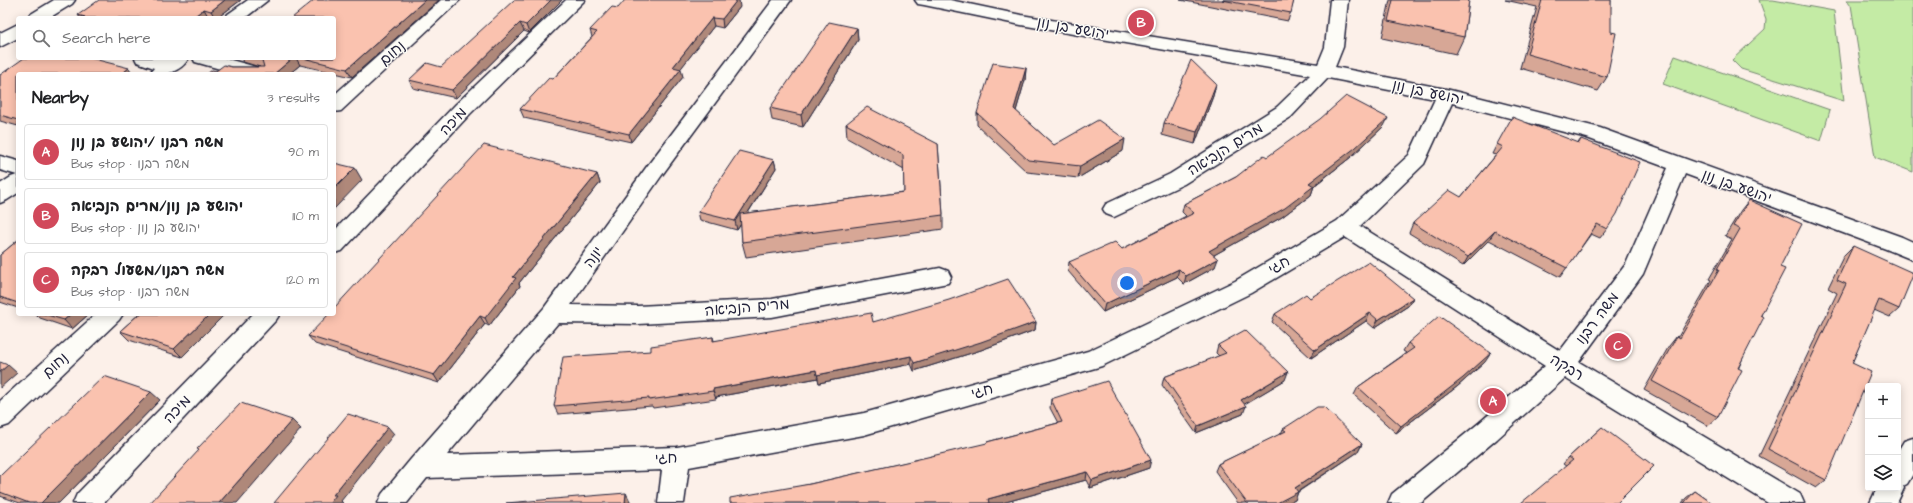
<!DOCTYPE html>
<html lang="en">
<head>
<meta charset="utf-8">
<style>
  :root { --surface:#fff; --page:#f6f6f6; --text:#202124; --muted:#757577; --line:#e0e0e0; --accent:#d1495b }
  body { margin:0; font-family:"Architects Daughter","Playpen Sans Hebrew",sans-serif; background:var(--page); color:var(--text) }
  .controls { position:absolute; right:12px; bottom:12px; display:grid; overflow:hidden; border-radius:4px; box-shadow:0 2px 10px #0003 }
  .controls button { width:36px; height:36px; display:grid; place-items:center; padding:0; border:0; border-bottom:1px solid var(--line); background:var(--surface); color:var(--text); font:20px sans-serif }
  .you { position:absolute; left:1127px; top:283px; width:14px; height:14px; margin:-10px; border:3px solid #fff; border-radius:50%; background:#1a73e8; box-shadow:0 0 0 6px #1a73e833 }
  .badge { display:grid; place-items:center; width:26px; height:26px; border-radius:50%; background:var(--accent); color:#fff; font-size:13px; font-weight:700 }
  .pin { position:absolute; translate:-50% -50%; border:2px solid #fff; box-shadow:0 1px 4px #0006 }
  .list { margin:0; padding:0; list-style:none }
  h2 { display:flex; justify-content:space-between; align-items:center; height:52px; margin:0; padding:0 16px; font-size:17px }
  h2 small { font-size:13px; font-weight:400; color:var(--muted) }
  .list li { display:grid; grid-template-columns:26px 1fr auto; gap:12px; align-items:center; box-sizing:border-box; height:56px; margin:0 8px 8px; padding:0 8px; border:1px solid var(--line); border-radius:4px }
  .list b { display:block; font-size:15px; white-space:nowrap }
  .list p { margin:0; font-size:13px; white-space:nowrap; color:var(--muted) }
  .list em { font-size:13px; font-style:normal; color:var(--muted) }
  .icon { flex:none; width:22px; height:22px; fill:none; stroke:currentColor; stroke-width:2; stroke-linecap:round; stroke-linejoin:round }
  .map { position:relative; flex:none; width:1913px; height:503px; overflow:hidden }
  .search { position:absolute; background:var(--surface); box-shadow:0 2px 10px #0003; left:16px; top:16px; width:320px; height:44px; display:flex; align-items:center; gap:10px; box-sizing:border-box; padding:0 14px; border-radius:4px; color:var(--muted); font-size:15px }
  .panel { position:absolute; background:var(--surface); box-shadow:0 2px 10px #0003; left:16px; top:72px; width:320px; height:244px; border-radius:4px }
  .map>svg:first-child { display:block }
</style>
</head>
<body>
<div class="map">
<svg width="1913" height="503" viewBox="0 0 1913 503">
  <rect width="100%" height="100%" fill="#fcf0e9"/>
  <filter id="ink" filterUnits="userSpaceOnUse"><feTurbulence type="fractalNoise" baseFrequency=".025" numOctaves="2"/><feDisplacementMap in="SourceGraphic" scale="8" xChannelSelector="R" yChannelSelector="G"/><feConvolveMatrix kernelMatrix="1 2 1 2 8 2 1 2 1" color-interpolation-filters="sRGB"/></filter>
  <g filter="url(#ink)">
    <g fill="#c4eba5" stroke="#738670">
      <path d="M1759 0H1773L1834 11 1844 101 1741 69 1732 60 1765 29 1766 19Z"/>
      <path d="M1847 0H1913V172L1875 157 1851 5Z"/>
      <path d="M1675 56 1830 110 1821 141 1663 84Z"/>
    </g>
    <g fill="none" stroke-linecap="round" stroke-linejoin="round">
      <g stroke="#22223b" stroke-width="3">
        <g id="minor">
          <path d="M54 0H75L72 4 49 18H28L31 14Z"/>
          <path d="M248 0H268L245 18H225L228 14Z"/>
          <path d="M441 0H460L341 111 334 112V95Z"/>
          <path d="M566 0H585L470 114 342 251 334 253V231L456 104Z"/>
          <path d="M773 0H791L662 175 571 305 638 306 772 299 940 268 948 271 951 277 948 283 772 317 638 324 558 323 447 455 677 447 864 413 1088 351 1235 281 1337 221 1409 155 1435 99 1328 78 1291 117 1184 184 1114 217 1106 214 1103 209 1106 204 1170 174 1277 107 1310 75 1021 25 924 5 918 4 915 0H950L1021 15 1318 64 1325 47 1330 0H1348L1343 47 1335 67 1446 89 1600 128 1902 237 1913 242V260L1886 249 1685 174 1643 274 1579 362 1800 494 1804 503H1768L1565 378 1497 439 1421 503H1388L1392 494 1479 423 1545 366 1345 237 1251 293 1102 366 864 435 689 467 684 503H658L662 470 427 478 407 503H378L382 494 411 459 544 308 648 165ZM1452 103 1587 138 1668 168 1626 264 1560 351 1360 226 1424 164Z"/>
          <path d="M18 24V38L0 47V33Z"/>
          <path d="M135 58H189C179 74 166 74 149 74L154 68 137 62Z"/>
          <path d="M193 58H224L267 70 269 74H238L195 62Z"/>
          <path d="M0 156 18 161V193L7 200 0 203V184L11 177 17 175 0 170Z"/>
          <path d="M96 314H123L119 320 9 425 0 428V401Z"/>
          <path d="M253 314H280L276 320 104 503H73L77 494Z"/>
          <path d="M1913 438V474L1907 484 1903 486 1904 488 1897 503H1870L1877 488H1898V451L1904 441Z"/>
        </g>
      </g>
      <use href="#minor" fill="#fdfcf7" fill-rule="evenodd"/>
    </g>
    <g fill="#d7a796" stroke="#22223b">
      <path d="M241 0 217 18H80L78 15Z"/>
      <path d="M314 0H439L352 77 300 65 289 74H207L216 71 232 67H260L243 62 241 58H334Z"/>
      <path d="M562 0 529 33 524 31 456 98 413 88 409 80 441 67Z"/>
      <path d="M1180 0H1294L1288 21Z"/>
      <path d="M1390 0H1469L1464 37 1456 54 1382 38Z"/>
      <path d="M1505 0H1611L1607 77 1598 91 1520 68 1537 7Z"/>
      <path d="M740 7 723 28 714 26 680 69 683 77 631 142 524 118 520 109 553 79 592 37 590 30 618 8Z"/>
      <path d="M857 28 858 40 803 127 772 120 770 108Z"/>
      <path d="M1026 68 1025 80 1016 111 1054 145 1123 151 1078 178 1027 172 977 125V113Z"/>
      <path d="M18 74V126L0 121V75Z"/>
      <path d="M1216 84 1213 96 1195 144 1162 135 1164 123Z"/>
      <path d="M846 124 938 144 943 215V229L746 257 742 242 741 224 737 230 700 220 698 212 774 160 776 168 748 213 904 192V170L847 138Z"/>
      <path d="M1384 126 1351 157 1314 186 1311 195 1282 217 1214 255 1215 267 1184 284 1177 277 1103 312 1068 271 1069 262 1122 249 1186 216 1182 212 1184 204 1236 177 1267 157Z"/>
      <path d="M1581 139 1607 229 1600 238 1591 234 1560 277 1489 240 1463 266 1409 233 1413 223 1461 197 1496 155 1492 154 1497 144 1578 143Z"/>
      <path d="M597 174 600 183 519 283 520 286 489 326 485 324 439 383 315 344 308 336Z"/>
      <path d="M1749 200 1780 267 1761 315 1718 417 1708 426 1644 390 1669 346 1677 336 1678 337 1711 280 1709 279 1732 239 1725 236 1741 210Z"/>
      <path d="M18 240V308L0 302V255Z"/>
      <path d="M1853 246 1899 309 1890 317 1874 310 1852 363 1826 480 1816 488 1759 456 1837 293 1828 288 1844 255Z"/>
      <path d="M1310 298H1413L1408 306 1374 328 1366 321 1311 358 1272 322 1275 314Z"/>
      <path d="M36 314H89L72 329 40 318Z"/>
      <path d="M139 314H223L224 315 182 357 129 340 120 331Z"/>
      <path d="M873 322H1036L1035 330 981 350 914 371 911 364 819 383 818 378 716 397V399L653 408 652 406 558 414 554 406 651 351 713 337 714 341Z"/>
      <path d="M1408 343 1485 362 1458 386 1396 433 1354 395 1358 387 1406 353 1403 351Z"/>
      <path d="M1218 345 1285 380 1244 404 1243 414 1196 433 1162 385 1164 377 1219 356 1216 353Z"/>
      <path d="M1051 399 1149 468 1090 488 1086 480 1002 503H730L810 484 987 444V442L1058 423 1050 408Z"/>
      <path d="M160 400 59 503H20L0 496V476Z"/>
      <path d="M1602 427 1617 503 1563 464 1569 457Z"/>
      <path d="M1283 429 1362 444 1358 452 1298 492 1295 500 1288 503H1238L1215 471 1218 464 1281 434Z"/>
      <path d="M1695 491 1712 503H1682L1686 498Z"/>
    </g>
    <g fill="#af887a" stroke="#22223b">
      <path d="M225 0H241L217 18H215L211 11Z"/>
      <path d="M425 0H439L352 77 347 69Z"/>
      <path d="M551 0H562L529 33 526 25Z"/>
      <path d="M737 0H739L740 7 723 28 722 19Z"/>
      <path d="M204 9 209 18H192Z"/>
      <path d="M712 18 714 26 675 76 673 67Z"/>
      <path d="M520 23 524 31 456 98 452 90Z"/>
      <path d="M857 28 858 40 803 127 801 115Z"/>
      <path d="M293 58H296L300 65 289 74H274Z"/>
      <path d="M129 68 133 74H121Z"/>
      <path d="M1026 68 1025 80 1013 121 1014 109Z"/>
      <path d="M681 69 683 77 631 142 629 134Z"/>
      <path d="M1216 84 1213 96 1195 144 1197 132Z"/>
      <path d="M1388 118 1384 126 1351 157 1306 192 1309 183Z"/>
      <path d="M1125 139 1123 151 1078 178 1080 166Z"/>
      <path d="M774 160 776 168 737 230 735 221Z"/>
      <path d="M355 168 362 180 334 209V189Z"/>
      <path d="M597 174 600 183 519 283 520 286 489 326 485 318 513 277Z"/>
      <path d="M1314 186 1311 195 1282 217 1207 259 1209 251Z"/>
      <path d="M1495 231 1489 240 1463 266 1468 257Z"/>
      <path d="M1218 259 1215 267 1184 284 1186 276Z"/>
      <path d="M1179 269 1177 277 1103 312 1105 304Z"/>
      <path d="M1413 298 1408 306 1374 328 1378 320Z"/>
      <path d="M1370 313 1366 321 1311 358 1315 350Z"/>
      <path d="M71 314H89L72 329 64 320Z"/>
      <path d="M210 314H223L224 315 182 357 174 349Z"/>
      <path d="M480 316 485 324 439 383 434 375Z"/>
      <path d="M1036 322 1035 330 981 350 914 371V363Z"/>
      <path d="M1491 353 1485 362 1458 386 1396 433 1401 426Z"/>
      <path d="M911 356V364L819 383 817 375Z"/>
      <path d="M8 365 17 373 0 388V372Z"/>
      <path d="M816 370 818 378 716 397V399L713 391V389Z"/>
      <path d="M1288 372 1285 380 1238 408 1241 400Z"/>
      <path d="M151 392 160 400 59 503H41Z"/>
      <path d="M1246 406 1243 414 1196 433 1198 426Z"/>
      <path d="M292 420 301 429 237 503H219Z"/>
      <path d="M388 427 394 434 341 501 343 503H330L333 495Z"/>
      <path d="M1362 444 1358 452 1294 494 1298 492 1295 500 1288 503H1277L1295 488Z"/>
      <path d="M1151 460 1149 468 1090 488 1092 480Z"/>
      <path d="M1087 472 1086 480 1002 503H987L988 499Z"/>
      <path d="M626 493 631 503H625Z"/>
    </g>
    <g fill="#fac2af" stroke="#22223b">
      <path d="M99 0H225L211 11 204 9 192 18H83L85 17 78 15Z"/>
      <path d="M314 0H425L347 69 303 58H334V18H292Z"/>
      <path d="M514 0H551L526 25 520 23 452 90 409 80 427 63 441 67Z"/>
      <path d="M625 0H737L722 19 712 18 673 67 681 69 629 134 520 109 549 78 553 79 597 32 590 30 612 7 618 8Z"/>
      <path d="M1222 0H1294L1291 13Z"/>
      <path d="M1393 0H1469L1464 37 1388 21Z"/>
      <path d="M1542 0H1611V32L1616 33 1607 77 1527 54Z"/>
      <path d="M829 22 857 28 801 115 770 108Z"/>
      <path d="M24 58H90L129 68 121 74H18V120L0 115V75Z"/>
      <path d="M255 58H293L274 74H207L212 70 216 71 224 65 232 67H264L262 60Z"/>
      <path d="M1191 60 1216 84 1197 132 1164 123Z"/>
      <path d="M993 63 1026 68 1014 109 1054 145 1098 120 1125 139 1080 166 1028 160 977 113Z"/>
      <path d="M1346 96 1388 118 1355 148 1309 183 1314 186 1285 208 1209 251 1218 259 1186 276 1179 269 1105 304 1069 262 1115 242 1122 249 1194 213 1184 204 1236 177 1264 155 1267 157 1320 119Z"/>
      <path d="M867 107 938 144 943 215 742 242 740 214 904 192 903 155 846 124Z"/>
      <path d="M1512 117 1579 143 1581 139 1640 162 1617 214 1607 229 1597 224 1567 268 1495 231 1468 257 1413 223 1449 190 1461 197 1503 147 1497 144Z"/>
      <path d="M484 145 597 174 513 277 516 278 485 318 480 316 434 375 308 336 329 314H334V308Z"/>
      <path d="M739 151 774 160 735 221 698 212Z"/>
      <path d="M334 163 355 168 334 189Z"/>
      <path d="M1749 200 1802 224 1780 267 1785 269 1761 315 1764 317 1738 368 1742 370 1718 417 1652 381 1677 336 1680 338 1719 270 1717 269 1740 229 1733 226Z"/>
      <path d="M18 240V303L0 297V255Z"/>
      <path d="M1853 246 1913 273V275L1899 309 1879 300 1852 363 1871 372 1826 480 1768 449 1846 284 1837 280Z"/>
      <path d="M1369 262 1413 298 1378 320 1370 313 1315 350 1275 314 1306 294 1310 298Z"/>
      <path d="M1008 279 1036 322 981 342 914 363 911 356 817 375 816 370 713 389V391L649 400V398L554 406 563 357 651 351V346L713 337V341L871 313 873 322 949 300Z"/>
      <path d="M44 314H71L64 320Z"/>
      <path d="M139 314H210L174 349 120 331Z"/>
      <path d="M1439 316 1491 353 1463 378 1401 426 1358 387 1414 348 1408 343Z"/>
      <path d="M1245 330 1288 372 1241 400 1246 406 1198 426 1164 377 1226 353 1218 345Z"/>
      <path d="M0 362 8 365 0 372Z"/>
      <path d="M104 376 151 392 41 503H29L0 492V476Z"/>
      <path d="M1107 381 1151 460 1092 480 1087 472 988 499 989 503H730V498L810 484 906 462 987 443V442L1062 422 1051 399Z"/>
      <path d="M241 403 292 420 219 503H150L199 450 197 449Z"/>
      <path d="M1317 407H1324L1362 444 1295 488 1298 492 1277 503H1247L1218 464 1286 431 1283 429Z"/>
      <path d="M348 414 388 427 333 495H336L330 503H274Z"/>
      <path d="M1602 427 1654 466 1617 503H1521L1573 460 1569 457Z"/>
      <path d="M1695 491 1712 503H1684Z"/>
      <path d="M626 493 625 503H506Z"/>
    </g>
  </g>
  <g text-anchor="middle" stroke-width="3" stroke-linejoin="round" paint-order="stroke">
    <g font-size="15" fill="#22223b" stroke="#fdfcf7">
      <text transform="translate(1073 28) rotate(10)" y="5">יהושע בן נון</text>
      <text transform="translate(392 53) rotate(-42)" y="5">נחום</text>
      <text transform="translate(1428 92) rotate(12)" y="5">יהושע בן נון</text>
      <text transform="translate(453 121) rotate(-47)" y="5">מיכה</text>
      <text transform="translate(1225 149) rotate(-32)" y="5">מרים הנביאה</text>
      <text transform="translate(1737 186) rotate(20)" y="5">יהושע בן נון</text>
      <text transform="translate(593 257) rotate(-54)" y="5">יונה</text>
      <text transform="translate(1279 265) rotate(-30)" y="5">חגי</text>
      <text transform="translate(747 307) rotate(-5)" y="5">מרים הנביאה</text>
      <text transform="translate(1597 318) rotate(-53)" y="5">משה רבנו</text>
      <text transform="translate(55 365) rotate(-43)" y="5">נחום</text>
      <text transform="translate(1567 367) rotate(32)" y="5">רבקה</text>
      <text transform="translate(982 391) rotate(-16)" y="5">חגי</text>
      <text transform="translate(177 409) rotate(-46)" y="5">מיכה</text>
      <text transform="translate(666 458) rotate(-4)" y="5">חגי</text>
    </g>
  </g>
</svg>
<div class="controls">
<button>+</button>
<button>−</button>
<button><svg class="icon" aria-label="layers" viewBox="0 0 24 24"><path d="M12 4l9 5-9 5-9-5zM3 14l9 5 9-5"/></svg></button>
</div>
<div class="you"></div>
<div class="pin badge" style="left:1493px;top:401px">A</div>
<div class="pin badge" style="left:1141px;top:23px">B</div>
<div class="pin badge" style="left:1618px;top:346px">C</div>
<div class="search"><svg class="icon" aria-label="search" viewBox="0 0 24 24"><circle cx="10" cy="10" r="6"/><path d="M15 15l6 6"/></svg>Search here</div>
<section class="panel">
<h2>Nearby<small>3 results</small></h2>
<ul class="list">
<li><span class="badge">A</span><div><b>משה רבנו /יהושע בן נון</b><p>Bus stop · משה רבנו</p></div><em>90 m</em></li>
<li><span class="badge">B</span><div><b>יהושע בן נון/מרים הנביאה</b><p>Bus stop · יהושע בן נון</p></div><em>110 m</em></li>
<li><span class="badge">C</span><div><b>משה רבנו/משעול רבקה</b><p>Bus stop · משה רבנו</p></div><em>120 m</em></li>
</ul>
</section>
</div>
</body>
</html>
